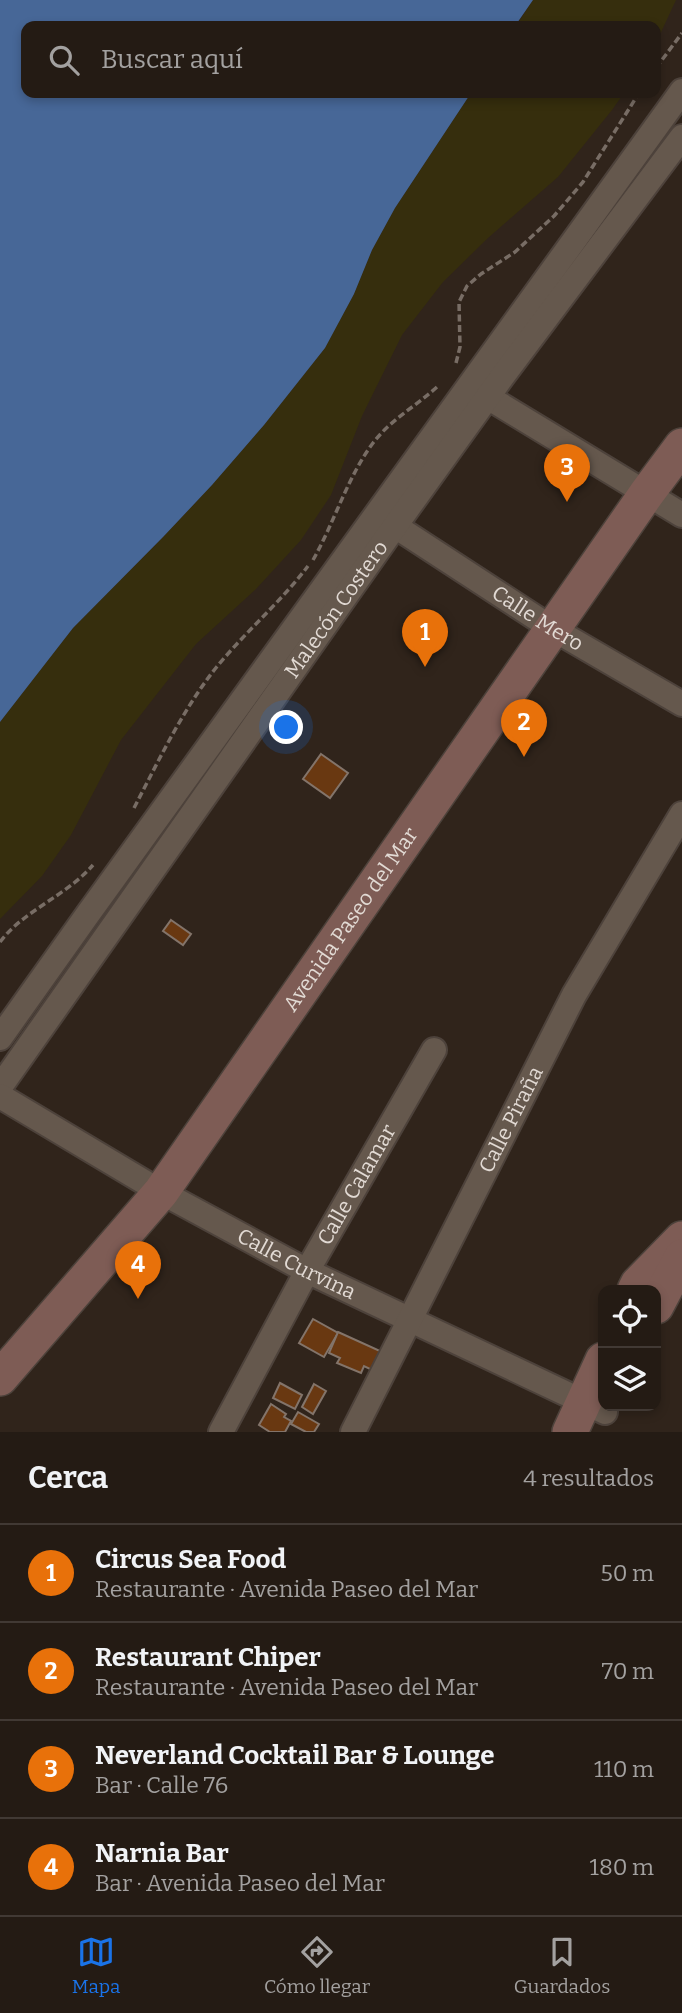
<!DOCTYPE html>
<html lang="es">
<head>
<meta charset="utf-8">
<style>
  :root { --surface:#241b14; --page:#302822; --text:#f1f3f6; --muted:#a3a1a0; --line:#413934; --accent:#1a73e8 }
  body { margin:0; font-family:Bitter,serif; background:var(--page); color:var(--text) }
  .controls { position:absolute; right:21px; bottom:21px; display:grid; overflow:hidden; border-radius:14px; box-shadow:0 4px 10px #0003 }
  .controls button { width:63px; height:63px; display:grid; place-items:center; padding:0; border:0; border-bottom:2px solid var(--line); background:var(--surface); color:var(--text); font:35px sans-serif }
  .you { position:absolute; left:287px; top:728px; width:24px; height:24px; margin:-18px; border:5px solid #fff; border-radius:50%; background:#1a73e8; box-shadow:0 0 0 10px #1a73e833 }
  .badge { display:grid; place-items:center; width:46px; height:46px; border-radius:50%; background:var(--accent); color:#fff; font-size:23px; font-weight:700 }
  .pin { position:absolute; translate:-50% -58px; filter:drop-shadow(0 2px 4px #0008) }
  .pin::after { content:''; position:absolute; top:37px; width:24px; height:21px; background:inherit; clip-path:polygon(0 0,100% 0,50% 100%) }
  .list { margin:0; padding:0; list-style:none }
  h2 { display:flex; justify-content:space-between; align-items:center; height:91px; margin:0; padding:0 28px; font-size:30px }
  h2 small { font-size:23px; font-weight:400; color:var(--muted) }
  .list li { display:grid; grid-template-columns:46px 1fr auto; gap:21px; align-items:center; box-sizing:border-box; height:98px; padding:0 28px; border-top:2px solid var(--line) }
  .list b { display:block; font-size:26px; white-space:nowrap }
  .list p { margin:0; font-size:23px; white-space:nowrap; color:var(--muted) }
  .list em { font-size:23px; font-style:normal; color:var(--muted) }
  .icon { flex:none; width:38px; height:38px; fill:none; stroke:currentColor; stroke-width:2; stroke-linecap:round; stroke-linejoin:round }
  .map { position:relative; flex:none; width:682px; height:1432px; overflow:hidden }
  .search { position:absolute; background:var(--surface); box-shadow:0 4px 10px #0003; left:21px; right:21px; top:21px; height:77px; display:flex; align-items:center; gap:18px; box-sizing:border-box; padding:0 24px; border-radius:14px; color:var(--muted); font-size:26px }
  .sheet { height:483px; background:var(--surface) }
  nav { display:flex; justify-content:space-around; align-items:center; box-sizing:border-box; height:98px; border-top:2px solid var(--line); background:var(--surface); font-size:19px; color:var(--muted) }
  nav a { display:grid; justify-items:center; gap:4px }
  nav .on { color:var(--accent) }
  .map>svg:first-child { display:block }
</style>
</head>
<body>
<div class="map">
<svg width="682" height="1432" viewBox="0 0 682 1432">
  <rect width="100%" height="100%" fill="#30241b"/>
  <g fill="#362e0d">
    <path d="M533 0H676L656 43V26H516Z"/>
    <path d="M471 93H624L612 110 558 177 488 238 443 282 402 335 362 416 331 495 301 540 256 589 196 644 121 740 71 835 42 876 0 919V722L73 628 164 536 212 485 264 425 325 348 354 294 372 250 395 208Z"/>
  </g>
  <path fill="#476797" d="M0 0H533L515 26H26V93H471L395 208 372 250 354 294 325 348 264 425 212 485 164 536 73 628 0 722Z"/>
  <g fill="#693811" stroke="#83746a" stroke-width="2">
    <path d="M321 754 348 773 330 798 303 779Z"/>
    <path d="M171 920 191 934 183 945 163 931Z"/>
    <path d="M313 1319 338 1333 324 1357 299 1343Z"/>
    <path d="M338 1332 380 1351 372 1370 364 1366 361 1373 337 1363 340 1358 329 1353Z"/>
    <path d="M280 1383 302 1395 295 1409 273 1398Z"/>
    <path d="M314 1384 326 1391 313 1414 302 1407Z"/>
    <path d="M271 1404 286 1414 284 1417 291 1421 285 1432H270L259 1425Z"/>
    <path d="M298 1412 319 1424 314 1432H306L291 1424Z"/>
  </g>
  <g fill="none" stroke-linecap="round" stroke-linejoin="round">
    <g stroke="#4d423b" stroke-width="28">
      <g id="street">
        <path d="M476 390 682 515"/>
        <path id="s1" d="M395 526 553 629 682 704"/>
        <path d="M0 1038 88 914 682 91"/>
        <path id="s2" d="M0 1087 395 526 502 377 682 137"/>
        <path id="s3" d="M0 1096 161 1192 307 1271 605 1412"/>
        <path id="s4" d="M221 1432 307 1271 434 1050"/>
        <path id="s5" d="M353 1432 574 995 682 814"/>
      </g>
    </g>
    <g stroke="#4d423b" stroke-width="38">
      <g id="secondary">
        <path d="M635 1290 638 1284 682 1239"/>
        <path d="M656 1306 682 1257"/>
        <path id="s6" d="M0 1378 161 1192 647 493 682 446"/>
        <path d="M570 1432 603 1360"/>
      </g>
    </g>
    <g stroke="#786d65" stroke-width="3.5" stroke-dasharray="7 3.5" stroke-linecap="butt">
      <path d="M656 68 682 33"/>
      <path d="M456 363 460 347 459 302 467 286 481 274 515 252 554 216 583 182 639 93"/>
      <path d="M313 560C334 523 348 476 373 443 392 418 417 406 439 385"/>
      <path d="M134 808C159 760 182 711 215 669 244 633 280 603 308 566"/>
      <path d="M0 942C24 910 65 897 93 865"/>
    </g>
    <use href="#street" stroke="#65584d" stroke-width="24"/>
    <use href="#secondary" stroke="#7e5c55" stroke-width="35"/>
  </g>
  <g text-anchor="middle" stroke-width="6" stroke-linejoin="round" paint-order="stroke">
    <g font-size="21" fill="#e2dad4" stroke="#140f0b">
      <text dy="7" stroke="none"><textPath href="#s2" startOffset="584">Malecón Costero</textPath></text>
      <text dy="7" stroke="none"><textPath href="#s1" startOffset="170">Calle Mero</textPath></text>
      <text dy="7" stroke="none"><textPath href="#s6" startOffset="578">Avenida Paseo del Mar</textPath></text>
      <text dy="7" stroke="none"><textPath href="#s5" startOffset="350">Calle Piraña</textPath></text>
      <text dy="7" stroke="none"><textPath href="#s4" startOffset="282">Calle Calamar</textPath></text>
      <text dy="7" stroke="none"><textPath href="#s3" startOffset="341">Calle Curvina</textPath></text>
    </g>
  </g>
</svg>
<div class="controls">
<button><svg class="icon" aria-label="locate" viewBox="0 0 24 24"><circle cx="12" cy="12" r="6"/><path d="M12 2v4M12 18v4M2 12h4M18 12h4"/></svg></button>
<button><svg class="icon" aria-label="layers" viewBox="0 0 24 24"><path d="M12 4l9 5-9 5-9-5zM3 14l9 5 9-5"/></svg></button>
</div>
<div class="you"></div>
<div class="pin badge" style="left:425px;top:667px;background:#e8710a">1</div>
<div class="pin badge" style="left:524px;top:757px;background:#e8710a">2</div>
<div class="pin badge" style="left:567px;top:502px;background:#e8710a">3</div>
<div class="pin badge" style="left:138px;top:1299px;background:#e8710a">4</div>
<div class="search"><svg class="icon" aria-label="search" viewBox="0 0 24 24"><circle cx="10" cy="10" r="6"/><path d="M15 15l6 6"/></svg>Buscar aquí</div>
</div>
<section class="sheet">
<h2>Cerca<small>4 resultados</small></h2>
<ul class="list">
<li><span class="badge" style="background:#e8710a">1</span><div><b>Circus Sea Food</b><p>Restaurante · Avenida Paseo del Mar</p></div><em>50 m</em></li>
<li><span class="badge" style="background:#e8710a">2</span><div><b>Restaurant Chiper</b><p>Restaurante · Avenida Paseo del Mar</p></div><em>70 m</em></li>
<li><span class="badge" style="background:#e8710a">3</span><div><b>Neverland Cocktail Bar &amp; Lounge</b><p>Bar · Calle 76</p></div><em>110 m</em></li>
<li><span class="badge" style="background:#e8710a">4</span><div><b>Narnia Bar</b><p>Bar · Avenida Paseo del Mar</p></div><em>180 m</em></li>
</ul>
</section>
<nav>
<a class="on"><svg class="icon" aria-label="map" viewBox="0 0 24 24"><path d="M3 6l6-2 6 2 6-2v14l-6 2-6-2-6 2zM9 4v14M15 6v14"/></svg>Mapa</a>
<a><svg class="icon" aria-label="directions" viewBox="0 0 24 24"><path d="M12 3l9 9-9 9-9-9zM9 14v-3h6M13 9l2 2-2 2"/></svg>Cómo llegar</a>
<a><svg class="icon" aria-label="saved" viewBox="0 0 24 24"><path d="M7 4h10v16l-5-4-5 4z"/></svg>Guardados</a>
</nav>
</body>
</html>
